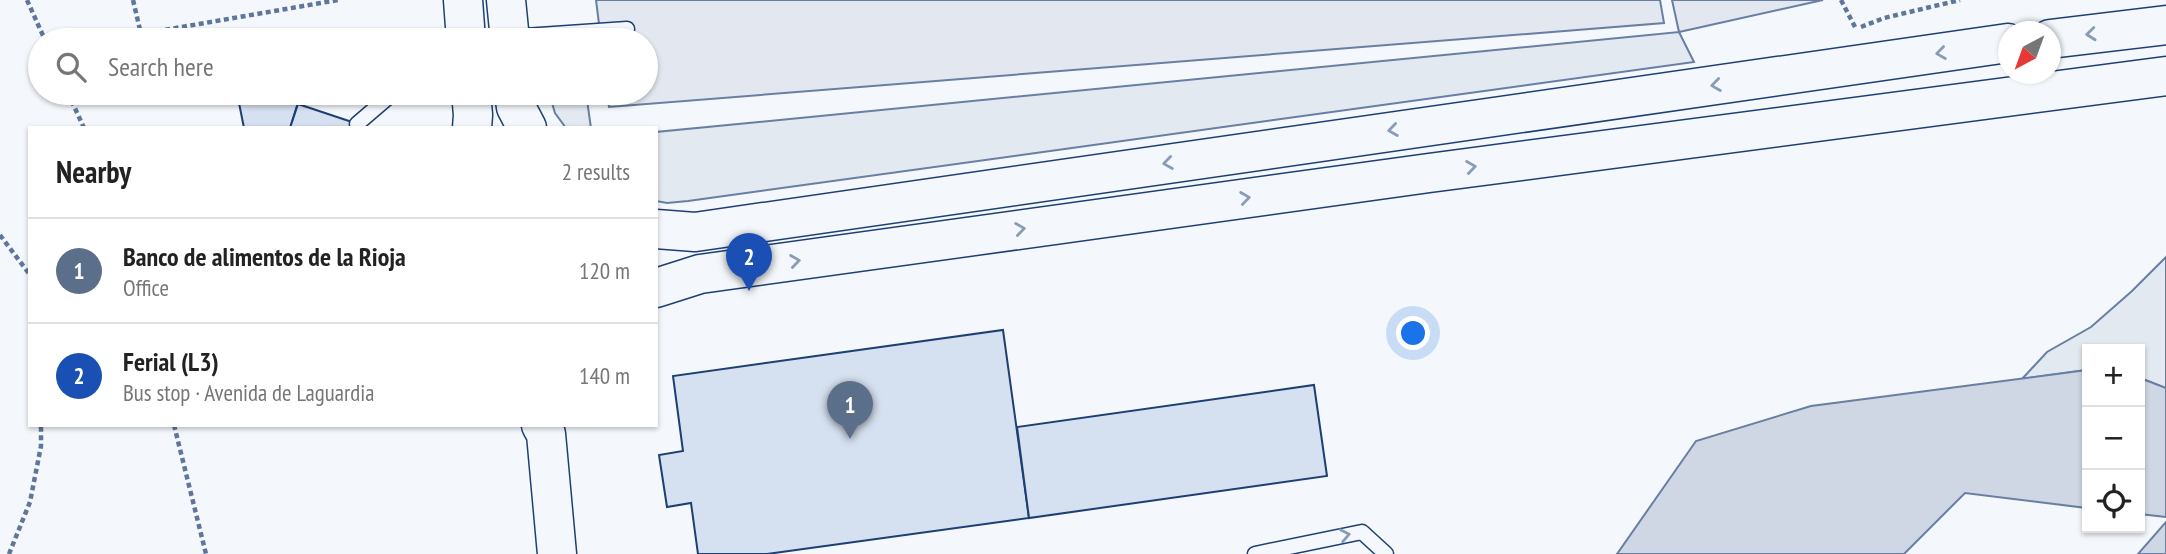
<!DOCTYPE html>
<html lang="en">
<head>
<meta charset="utf-8">
<style>
  :root { --surface:#fff; --page:#f2f2f2; --text:#222; --muted:#767676; --line:#e0e0e0; --accent:#c62828 }
  body { margin:0; font-family:"PT Sans Narrow",sans-serif; background:var(--page); color:var(--text) }
  .controls { position:absolute; right:21px; bottom:21px; display:grid; overflow:hidden; border-radius:0px; box-shadow:0 2px 5px #0004 }
  .controls button { width:63px; height:63px; display:grid; place-items:center; padding:0; border:0; border-bottom:2px solid var(--line); background:var(--surface); color:var(--text); font:35px sans-serif }
  .compass { position:absolute; left:1998px; top:21px; width:63px; height:63px; border-radius:50%; background:var(--surface); box-shadow:0 2px 5px #0004; rotate:221deg }
  .you { position:absolute; left:1414px; top:334px; width:24px; height:24px; margin:-18px; border:5px solid #fff; border-radius:50%; background:#1a73e8; box-shadow:0 0 0 10px #1a73e833 }
  .badge { display:grid; place-items:center; width:46px; height:46px; border-radius:50%; background:var(--accent); color:#fff; font-size:23px; font-weight:700 }
  .pin { position:absolute; translate:-50% -58px; filter:drop-shadow(0 2px 4px #0008) }
  .pin::after { content:''; position:absolute; top:37px; width:24px; height:21px; background:inherit; clip-path:polygon(0 0,100% 0,50% 100%) }
  .list { margin:0; padding:0; list-style:none }
  h2 { display:flex; justify-content:space-between; align-items:center; height:91px; margin:0; padding:0 28px; font-size:30px }
  h2 small { font-size:23px; font-weight:400; color:var(--muted) }
  .list li { display:grid; grid-template-columns:46px 1fr auto; gap:21px; align-items:center; box-sizing:border-box; height:105px; padding:0 28px; border-top:2px solid var(--line) }
  .list b { display:block; font-size:26px; white-space:nowrap }
  .list p { margin:0; font-size:23px; white-space:nowrap; color:var(--muted) }
  .list em { font-size:23px; font-style:normal; color:var(--muted) }
  .icon { flex:none; width:38px; height:38px; fill:none; stroke:currentColor; stroke-width:2; stroke-linecap:round; stroke-linejoin:round }
  .map { position:relative; flex:none; width:2166px; height:554px; overflow:hidden }
  .search { position:absolute; background:var(--surface); box-shadow:0 2px 5px #0004; left:28px; top:28px; width:630px; height:77px; display:flex; align-items:center; gap:18px; box-sizing:border-box; padding:0 24px; border-radius:38px; color:var(--muted); font-size:26px }
  .panel { position:absolute; background:var(--surface); box-shadow:0 2px 5px #0004; left:28px; top:126px; width:630px; height:301px; border-radius:0px }
  .map>svg:first-child { display:block }
</style>
</head>
<body>
<div class="map">
<svg width="2166" height="554" viewBox="0 0 2166 554">
  <rect width="100%" height="100%" fill="#f4f7fb"/>
  <g fill="#e3e9f0" stroke="#687fa3" stroke-width="2">
    <path d="M1679 32 1694 62 688 201 667 203 656 201V132Z"/>
    <path d="M549 93H586L591 128H566L555 113Z"/>
    <path d="M2166 257V388L2140 378V349H2087V370L2022 379 2047 352 2091 327 2132 291Z"/>
  </g>
  <g fill="#e3e8f0" stroke="#687fa3" stroke-width="2">
    <path d="M596 0H1660L1664 23 609 107 607 93H646V40H601Z"/>
    <path d="M1672 0H1823L1679 32Z"/>
  </g>
  <g fill="#cfd7e4" stroke="#687fa3" stroke-width="2">
    <path d="M2087 370V508L1965 493 1904 554H1617L1696 441 1811 406Z"/>
    <path d="M2140 378 2166 388V517L2140 514Z"/>
    <path d="M2166 522V554H2138Z"/>
  </g>
  <g fill="#d5e0f0" stroke="#1d3f73" stroke-width="2">
    <path d="M293 93H301L290 128H244L239 103Z"/>
    <path d="M298 104 370 128H290Z"/>
    <path d="M1003 330 1029 518 767 554H698L691 503 667 507 659 455 683 451 673 376Z"/>
    <path d="M1314 385 1327 476 1029 518 1017 427Z"/>
  </g>
  <g fill="none" stroke-linecap="round" stroke-linejoin="round">
    <g stroke="#1d3f73" stroke-width="17">
      <g id="service">
        <path d="M510 37 627 29"/>
        <path d="M357 124 392 94 399 93"/>
        <path d="M1255 554 1362 532 1386 554"/>
      </g>
    </g>
    <g stroke="#1d3f73" stroke-width="41">
      <g id="primary">
        <path d="M463 0 466 40"/>
        <path d="M506 0 510 40"/>
        <path d="M2050 39 2166 25"/>
        <path d="M471 93 473 115 472 128"/>
        <path d="M514 93 516 107 527 128"/>
        <path d="M656 229 695 232 2008 43"/>
        <path d="M656 288 700 274 1429 173 2166 76"/>
        <path d="M541 425 546 434 557 554"/>
      </g>
    </g>
    <g stroke="#5e769c" stroke-width="4.5" stroke-dasharray="5 3.5" stroke-linecap="butt">
      <path d="M27 0 45 40"/>
      <path d="M133 0 141 34 338 0"/>
      <path d="M1841 0 1856 29"/>
      <path d="M1861 27 1884 18 1960 0"/>
      <path d="M68 93 84 128"/>
      <path d="M0 235 30 275"/>
      <path d="M174 425 206 554"/>
      <path d="M9 554 30 502 41 446V425"/>
    </g>
    <use href="#service" stroke="#f4f7fb" stroke-width="14"/>
    <use href="#primary" stroke="#f4f7fb" stroke-width="38"/>
  </g>
  <defs><path id="oneway-chevron" d="M-2-3.5L2.5 0L-2 3.5" fill="none" stroke-width="1.6" stroke-linecap="round" stroke-linejoin="round" transform="scale(1.75)"/></defs>
  <g stroke="#889bb7">
    <use href="#oneway-chevron" transform="translate(2091 34) rotate(174)"/>
    <use href="#oneway-chevron" transform="translate(1941 53) rotate(172)"/>
    <use href="#oneway-chevron" transform="translate(1716 85) rotate(172)"/>
    <use href="#oneway-chevron" transform="translate(1393 130) rotate(172)"/>
    <use href="#oneway-chevron" transform="translate(1168 163) rotate(172)"/>
    <use href="#oneway-chevron" transform="translate(1471 167) rotate(-8)"/>
    <use href="#oneway-chevron" transform="translate(1245 198) rotate(-8)"/>
    <use href="#oneway-chevron" transform="translate(1020 229) rotate(-8)"/>
    <use href="#oneway-chevron" transform="translate(795 261) rotate(-8)"/>
    <use href="#oneway-chevron" transform="translate(1345 535) rotate(-11)"/>
  </g>
</svg>
<div class="controls">
<button>+</button>
<button>−</button>
<button><svg class="icon" aria-label="locate" viewBox="0 0 24 24"><circle cx="12" cy="12" r="6"/><path d="M12 2v4M12 18v4M2 12h4M18 12h4"/></svg></button>
</div>
<svg class="compass" viewBox="-18 -18 36 36"><path d="M0-13l5 13h-10z" fill="#e53935"/><path d="M0 13l5-13h-10z" fill="#767676"/></svg>
<div class="you"></div>
<div class="pin badge" style="left:850px;top:439px;background:#5c6f8a">1</div>
<div class="pin badge" style="left:749px;top:291px;background:#1a4fb4">2</div>
<div class="search"><svg class="icon" aria-label="search" viewBox="0 0 24 24"><circle cx="10" cy="10" r="6"/><path d="M15 15l6 6"/></svg>Search here</div>
<section class="panel">
<h2>Nearby<small>2 results</small></h2>
<ul class="list">
<li><span class="badge" style="background:#5c6f8a">1</span><div><b>Banco de alimentos de la Rioja</b><p>Office</p></div><em>120 m</em></li>
<li><span class="badge" style="background:#1a4fb4">2</span><div><b>Ferial (L3)</b><p>Bus stop · Avenida de Laguardia</p></div><em>140 m</em></li>
</ul>
</section>
</div>
</body>
</html>
